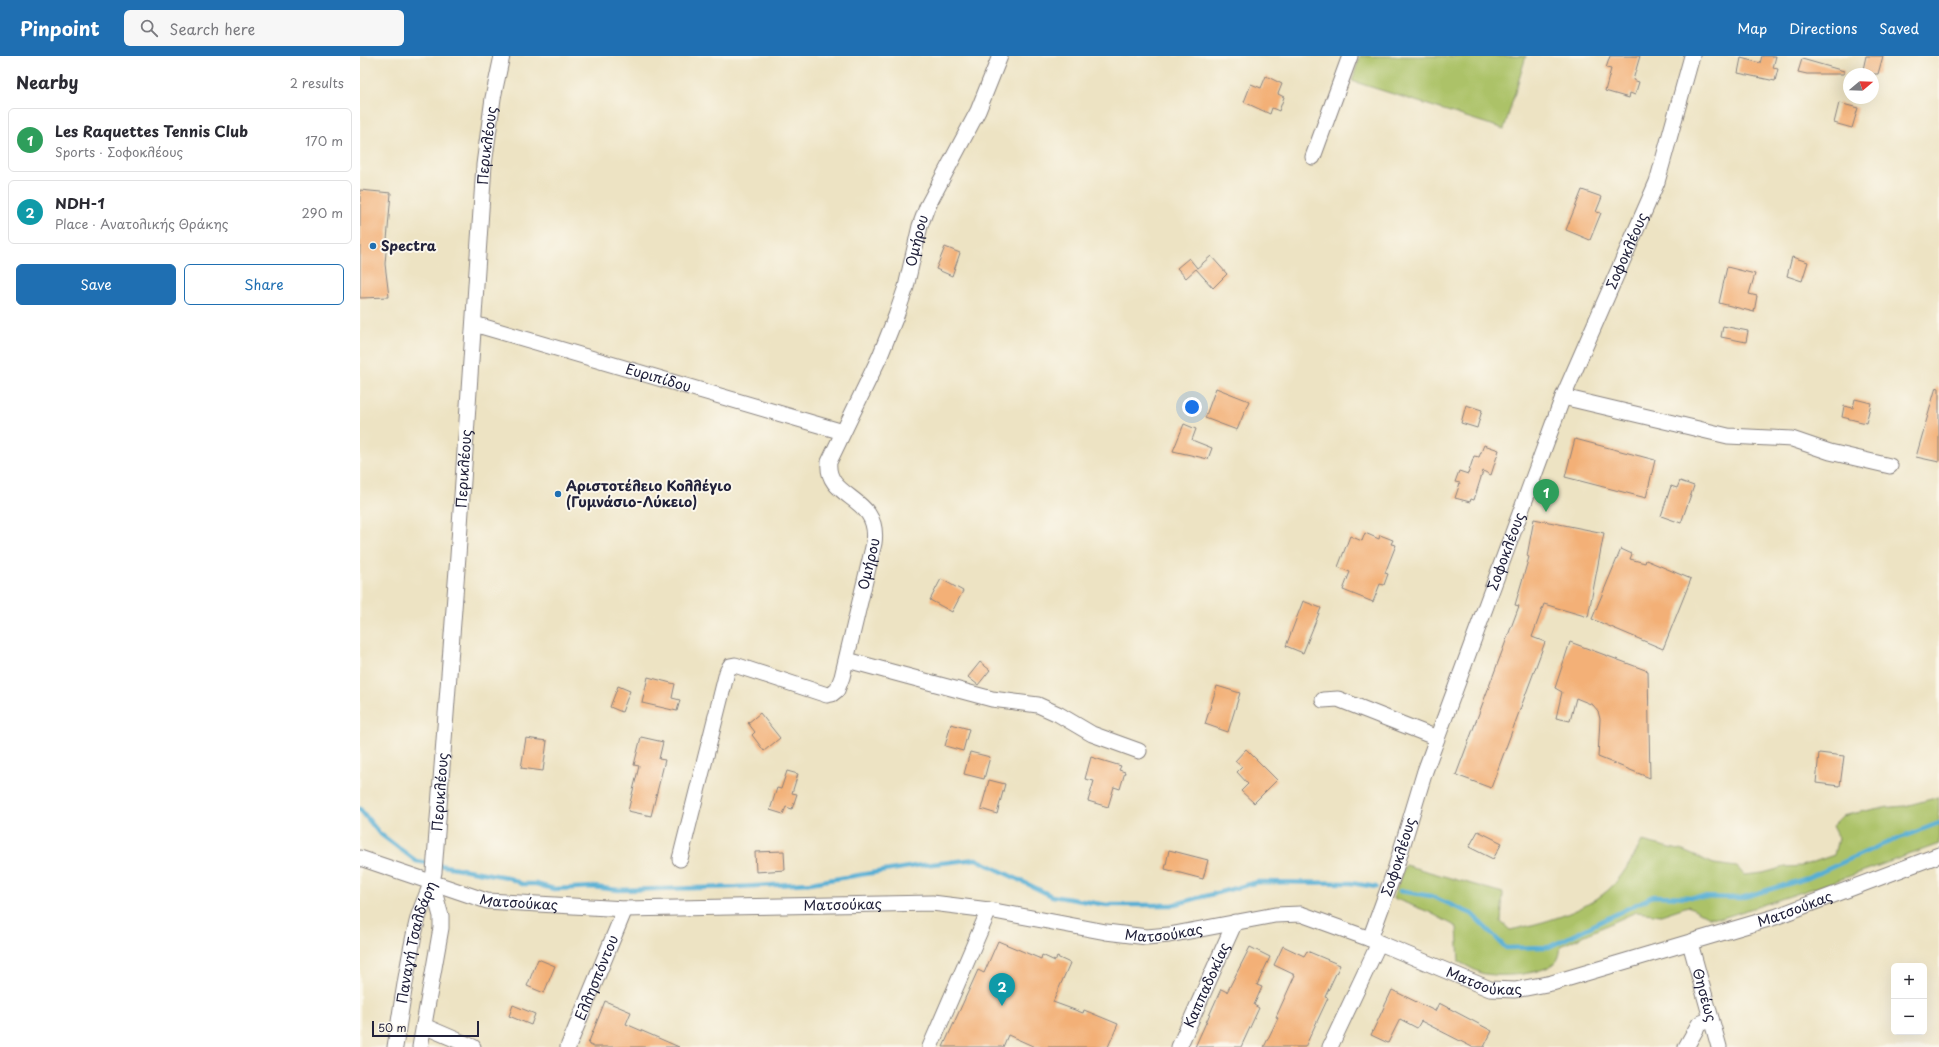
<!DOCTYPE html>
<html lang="en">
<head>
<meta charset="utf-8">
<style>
  :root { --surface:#fff; --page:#f7f7f7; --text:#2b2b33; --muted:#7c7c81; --line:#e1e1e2; --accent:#1f6fb2 }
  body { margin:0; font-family:"Playpen Sans",sans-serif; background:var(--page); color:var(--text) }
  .controls { position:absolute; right:12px; bottom:12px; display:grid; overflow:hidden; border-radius:6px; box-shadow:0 4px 16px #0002 }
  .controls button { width:36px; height:36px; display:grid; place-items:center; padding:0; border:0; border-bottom:1px solid var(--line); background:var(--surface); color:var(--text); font:20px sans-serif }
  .compass { position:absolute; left:1483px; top:12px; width:36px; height:36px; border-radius:50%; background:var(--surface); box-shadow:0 4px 16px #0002; rotate:71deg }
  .scale { position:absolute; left:12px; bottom:10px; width:107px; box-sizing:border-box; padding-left:4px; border:2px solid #22223b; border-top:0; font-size:11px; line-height:14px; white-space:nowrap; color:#22223b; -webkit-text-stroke:3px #fbf7ec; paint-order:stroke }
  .you { position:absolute; left:832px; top:351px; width:14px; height:14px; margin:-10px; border:3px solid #fff; border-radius:50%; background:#1a73e8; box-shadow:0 0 0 6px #1a73e833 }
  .badge { display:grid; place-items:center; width:26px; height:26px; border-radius:50%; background:var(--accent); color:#fff; font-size:13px; font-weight:700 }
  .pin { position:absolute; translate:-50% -33px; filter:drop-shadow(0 1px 2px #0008) }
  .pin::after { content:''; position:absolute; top:21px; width:14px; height:12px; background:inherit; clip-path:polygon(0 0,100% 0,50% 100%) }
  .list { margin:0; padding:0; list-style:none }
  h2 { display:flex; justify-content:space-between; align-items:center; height:52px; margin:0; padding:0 16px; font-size:17px }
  h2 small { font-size:13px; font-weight:400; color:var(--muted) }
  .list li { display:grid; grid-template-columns:26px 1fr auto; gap:12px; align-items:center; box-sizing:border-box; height:64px; margin:0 8px 8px; padding:0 8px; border:1px solid var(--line); border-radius:6px }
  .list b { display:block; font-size:15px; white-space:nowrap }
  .list p { margin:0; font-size:13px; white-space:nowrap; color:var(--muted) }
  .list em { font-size:13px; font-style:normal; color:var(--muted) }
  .actions { display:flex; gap:8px; padding:12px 16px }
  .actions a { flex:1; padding:9px 0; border:1px solid var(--accent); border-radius:6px; text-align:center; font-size:14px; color:var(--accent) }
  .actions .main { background:var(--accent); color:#fff }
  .icon { flex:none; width:22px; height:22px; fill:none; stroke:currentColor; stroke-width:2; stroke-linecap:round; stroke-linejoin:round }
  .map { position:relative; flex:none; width:1579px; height:991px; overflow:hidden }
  header { display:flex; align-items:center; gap:24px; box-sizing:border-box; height:56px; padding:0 20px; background:var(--accent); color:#fff }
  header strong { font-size:19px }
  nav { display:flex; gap:22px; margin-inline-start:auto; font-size:14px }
  .search { width:280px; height:36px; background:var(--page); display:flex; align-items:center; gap:10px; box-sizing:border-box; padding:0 14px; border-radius:6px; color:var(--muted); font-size:15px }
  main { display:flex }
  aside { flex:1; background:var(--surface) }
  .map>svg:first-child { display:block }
</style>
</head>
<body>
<header>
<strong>Pinpoint</strong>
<div class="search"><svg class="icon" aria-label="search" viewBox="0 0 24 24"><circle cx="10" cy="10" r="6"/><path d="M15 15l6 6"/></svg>Search here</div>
<nav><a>Map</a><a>Directions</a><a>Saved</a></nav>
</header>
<main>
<aside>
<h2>Nearby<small>2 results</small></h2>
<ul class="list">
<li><span class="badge" style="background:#2e9e5b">1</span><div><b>Les Raquettes Tennis Club</b><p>Sports · Σοφοκλέους</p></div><em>170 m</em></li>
<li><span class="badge" style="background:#0f9aa8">2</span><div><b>NDH-1</b><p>Place · Ανατολικής Θράκης</p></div><em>290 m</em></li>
</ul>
<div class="actions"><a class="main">Save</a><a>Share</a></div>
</aside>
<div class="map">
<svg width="1579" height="991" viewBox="0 0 1579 991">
  <rect width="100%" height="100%" fill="#fbf7ec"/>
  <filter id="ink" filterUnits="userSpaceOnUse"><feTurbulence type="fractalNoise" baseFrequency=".025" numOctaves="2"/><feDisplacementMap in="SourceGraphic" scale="8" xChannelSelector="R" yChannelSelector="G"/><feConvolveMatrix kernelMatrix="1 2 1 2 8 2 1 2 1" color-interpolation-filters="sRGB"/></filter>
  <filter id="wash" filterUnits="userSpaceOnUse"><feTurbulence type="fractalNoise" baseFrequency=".012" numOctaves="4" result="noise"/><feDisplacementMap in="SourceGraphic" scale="16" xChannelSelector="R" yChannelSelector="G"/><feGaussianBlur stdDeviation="0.9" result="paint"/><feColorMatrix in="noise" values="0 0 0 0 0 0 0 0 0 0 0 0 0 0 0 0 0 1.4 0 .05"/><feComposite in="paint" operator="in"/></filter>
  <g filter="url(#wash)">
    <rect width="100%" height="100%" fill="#ede3c3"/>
    <g fill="#acc267" stroke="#677251">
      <path d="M1000 0H1166L1144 73 992 25Z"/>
      <path d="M1579 741V788L1479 824 1362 862 1349 861 1328 850 1301 859 1276 856 1201 890C1200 896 1200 902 1195 907 1180 919 1139 922 1121 917 1114 914 1106 909 1099 906L1097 871 1069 856 1033 842 1045 809 1143 837 1141 866 1150 874C1183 867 1221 857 1247 835 1262 822 1273 802 1282 785L1323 795 1354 808 1377 811 1384 819 1403 817 1425 811 1442 810 1474 799 1478 782 1472 770 1482 760 1519 752 1545 750Z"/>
    </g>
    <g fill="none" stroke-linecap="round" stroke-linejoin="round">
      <g stroke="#57afd4" stroke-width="4.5">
        <path d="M0 753 19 777 56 805 147 821 162 828H176L194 833 233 831 258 834 376 831 450 827 555 810 616 803 692 840 747 849H812L898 826 991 827 1016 831"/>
        <path d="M1040 835 1071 840 1112 858 1146 892 1189 891 1293 840 1381 842 1448 822 1519 790 1579 767"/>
      </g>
    </g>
    <g id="blocks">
      <g fill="#f3b077">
        <path d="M1250 0H1280L1273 24 1279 26 1275 39 1270 37 1269 42 1245 35 1251 13 1246 12Z"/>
        <path d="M1402 0H1416L1413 12 1418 13 1415 25 1378 17 1381 2 1400 7Z"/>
        <path d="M1506 0H1523L1518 18H1502Z"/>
        <path d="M1442 3 1484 15V18H1447L1438 16Z"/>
        <path d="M906 20 922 28 918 38 924 41 919 55 912 52 910 58 884 46 891 28 901 32Z"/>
        <path d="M1479 47 1498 52 1492 72 1474 67Z"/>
        <path d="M0 134 31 137 25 208 29 241 0 242Z"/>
        <path d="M1222 134 1242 141 1236 156 1241 157 1230 184 1206 174Z"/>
        <path d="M585 191 600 197 592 220 576 213Z"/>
        <path d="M851 200 867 218 853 232 836 213Z"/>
        <path d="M1432 201 1448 206 1442 225 1427 220Z"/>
        <path d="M829 202 837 212 826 222 817 212Z"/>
        <path d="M1367 211 1395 218 1389 238 1397 240 1394 256 1359 247Z"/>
        <path d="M1363 270 1388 275 1386 286 1361 281Z"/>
        <path d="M1576 331 1579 332V406L1556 401Z"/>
        <path d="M856 332 889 345 877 374 845 362Z"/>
        <path d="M1495 343 1511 347 1506 367 1482 361 1484 350 1493 352Z"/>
        <path d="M1106 349 1122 354 1117 372 1101 367Z"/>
        <path d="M824 368 836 373 832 384 852 392 848 403 813 395Z"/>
        <path d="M1215 383 1295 404 1286 442 1205 421Z"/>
        <path d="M1124 389 1139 394 1131 419 1123 415 1114 444 1111 443 1110 446 1095 442 1100 427 1095 426 1099 415 1108 418 1114 400 1119 401Z"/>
        <path d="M1320 425 1334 430 1321 467 1301 460 1311 430 1317 432Z"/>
        <path d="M1174 463 1244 477 1228 561 1184 548 1172 581 1185 586 1131 732 1096 719 1159 550 1155 549 1169 501 1167 500Z"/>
        <path d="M1005 477 1019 483 1020 479 1033 484 1031 488 1036 489 1025 517 1028 518 1024 529 1020 528 1013 546 983 534 990 516 978 511 990 480 1002 485Z"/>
        <path d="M1261 493 1272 498 1270 503 1285 507 1286 504 1331 523 1303 593 1232 563Z"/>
        <path d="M581 523 603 535 592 556 570 544Z"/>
        <path d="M943 545 961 552 943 597 926 590Z"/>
        <path d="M1210 586 1288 615 1290 722 1238 701 1240 663 1238 655 1233 649 1216 642 1210 665 1196 662 1202 636 1195 632Z"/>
        <path d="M620 606 630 614 618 629 608 621Z"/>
        <path d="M288 621 315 628 312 642 320 644 317 655 282 647Z"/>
        <path d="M258 630 270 635 262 656 250 651Z"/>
        <path d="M857 630 880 637 868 676 845 668Z"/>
        <path d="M400 657 420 682 404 695 392 679 395 676 388 667Z"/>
        <path d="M591 668 609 673 603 695 585 690Z"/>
        <path d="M281 681 303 686 299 703 305 704 291 760 268 755 279 710 274 709Z"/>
        <path d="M166 682 187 685 183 715 161 712Z"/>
        <path d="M886 693 917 724 894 747 881 735 888 728 877 716 882 711 875 705Z"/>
        <path d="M610 696 630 701 624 723 604 718Z"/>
        <path d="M1459 697 1484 700 1480 730 1456 727Z"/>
        <path d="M731 701 761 710 759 714 765 716 760 733 754 731 748 751 728 745 734 725 725 723Z"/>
        <path d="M427 715 438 718 432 737 437 738 432 753 426 751 423 758 410 754 417 732 421 733Z"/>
        <path d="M629 724 645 728 637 758 621 753Z"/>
        <path d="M1118 775 1142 787 1133 803 1109 791Z"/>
        <path d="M809 794 848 804 843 823 805 813Z"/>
        <path d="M424 795 425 814 396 816 395 796Z"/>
        <path d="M638 885 681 903 682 899 695 905 697 901 710 907 693 946 723 957 724 954 758 968 748 991H675L648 979 643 991H583L618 914 624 917Z"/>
        <path d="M923 890 944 900 947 895 980 909 965 941 968 942 945 991H904L918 962 916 961 935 919 914 909Z"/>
        <path d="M890 891 910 901 897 929 902 931 894 949 899 952 881 991H835L861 933 867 936Z"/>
        <path d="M178 903 195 910 184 937 167 930Z"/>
        <path d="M1032 934 1075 955 1079 947 1132 975 1124 991H1112L1061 965 1057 972 1040 963 1028 987 1011 979Z"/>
        <path d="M245 945 271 956 266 968 319 991H234L228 988Z"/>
        <path d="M153 949 175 958 171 969 149 960Z"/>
      </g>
    </g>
  </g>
  <g filter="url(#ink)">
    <use href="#blocks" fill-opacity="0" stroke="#88827f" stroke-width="1"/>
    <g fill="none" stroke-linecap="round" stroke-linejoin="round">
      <g stroke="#88827f" stroke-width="17">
        <g id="minor">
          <path d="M953 101 990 0"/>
          <path id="s1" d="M114 268 483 376"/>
          <path d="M1203 341 1368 380 1432 383 1470 396 1530 410"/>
          <path d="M487 604 632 643 678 649 698 658 732 678 779 695"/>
          <path d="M963 644 978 643 1077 682"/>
          <path id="s2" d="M0 802 127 845 265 853 572 847 629 854 746 876 787 881 809 879 915 859 941 858 1010 883 1130 933 1155 934 1192 927 1415 861 1579 799"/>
          <path id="s3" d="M320 803 367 616 370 610 375 609 467 639 472 638 477 634 482 621 514 487C521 439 465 444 469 406L520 300 536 260 546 231 560 170 567 151 618 55 640 0"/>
          <path id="s4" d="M1010 883 1035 814 1065 715 1203 341 1297 126 1332 0"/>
          <path id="s5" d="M1330 887 1359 991"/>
          <path d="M64 970 113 991"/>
          <path id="s6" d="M35 991C42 949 47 907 57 866 61 848 71 834 74 816L98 500 124 109 133 42 142 0"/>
          <path d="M60 991 81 872V860L72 828"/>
          <path id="s7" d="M208 991 265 853"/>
          <path d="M570 991 629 854"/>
          <path id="s8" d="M819 991 875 866"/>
          <path d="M970 991 1019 887"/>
          <path d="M1326 991 1339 968 1351 963"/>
        </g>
      </g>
      <use href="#minor" stroke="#fff" stroke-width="15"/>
    </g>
  </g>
  <g fill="#1f6fb2" stroke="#fbf7ec" stroke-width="1.5">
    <circle cx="13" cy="190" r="4"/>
    <circle cx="198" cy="438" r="4"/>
  </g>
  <g text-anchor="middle" stroke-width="4" stroke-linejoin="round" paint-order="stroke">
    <g font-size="14" fill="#22223b" stroke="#fbf7ec">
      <text dy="5" stroke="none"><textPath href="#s6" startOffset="908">Περικλέους</textPath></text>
      <text dy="5" stroke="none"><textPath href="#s3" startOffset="802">Ομήρου</textPath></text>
      <text dy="5" stroke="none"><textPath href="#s4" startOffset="735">Σοφοκλέους</textPath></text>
      <text dy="5" stroke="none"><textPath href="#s1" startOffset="192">Ευριπίδου</textPath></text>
      <text dy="5" stroke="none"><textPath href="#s6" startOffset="584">Περικλέους</textPath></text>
      <text dy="5" stroke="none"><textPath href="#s4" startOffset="411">Σοφοκλέους</textPath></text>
      <text dy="5" stroke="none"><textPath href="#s3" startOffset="443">Ομήρου</textPath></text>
      <text dy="5" stroke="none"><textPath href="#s6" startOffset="260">Περικλέους</textPath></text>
      <text dy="5" stroke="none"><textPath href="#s4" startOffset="87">Σοφοκλέους</textPath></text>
      <text dy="5" stroke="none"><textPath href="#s2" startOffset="166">Ματσούκας</textPath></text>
      <text dy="5" stroke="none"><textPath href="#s2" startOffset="490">Ματσούκας</textPath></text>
      <text dy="5" stroke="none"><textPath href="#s2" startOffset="1473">Ματσούκας</textPath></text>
      <text dy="5" stroke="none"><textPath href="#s2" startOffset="814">Ματσούκας</textPath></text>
      <text dy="5" stroke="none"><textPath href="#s6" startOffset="107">Παναγή Τσαλδάρη</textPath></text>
      <text dy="5" stroke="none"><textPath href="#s7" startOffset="75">Ελλησπόντου</textPath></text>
      <text dy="5" stroke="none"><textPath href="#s2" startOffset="1149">Ματσούκας</textPath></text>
      <text dy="5" stroke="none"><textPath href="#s8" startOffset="68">Καππαδοκίας</textPath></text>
      <text dy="5" stroke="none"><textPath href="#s5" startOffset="54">Θησέως</textPath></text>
    </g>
    <g font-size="14" font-weight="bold" fill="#22223b" stroke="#fbf7ec" text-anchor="start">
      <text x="21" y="195">Spectra</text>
      <text x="206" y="435">Αριστοτέλειο Κολλέγιο<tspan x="206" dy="16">(Γυμνάσιο-Λύκειο)</tspan></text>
    </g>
  </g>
</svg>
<div class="controls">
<button>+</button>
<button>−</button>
</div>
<svg class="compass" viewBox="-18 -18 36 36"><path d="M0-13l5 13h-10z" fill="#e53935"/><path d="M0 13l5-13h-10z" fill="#7c7c81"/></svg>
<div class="scale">50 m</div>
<div class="you"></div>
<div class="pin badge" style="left:1186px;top:456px;background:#2e9e5b">1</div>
<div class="pin badge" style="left:642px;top:950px;background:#0f9aa8">2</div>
</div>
</main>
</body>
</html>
